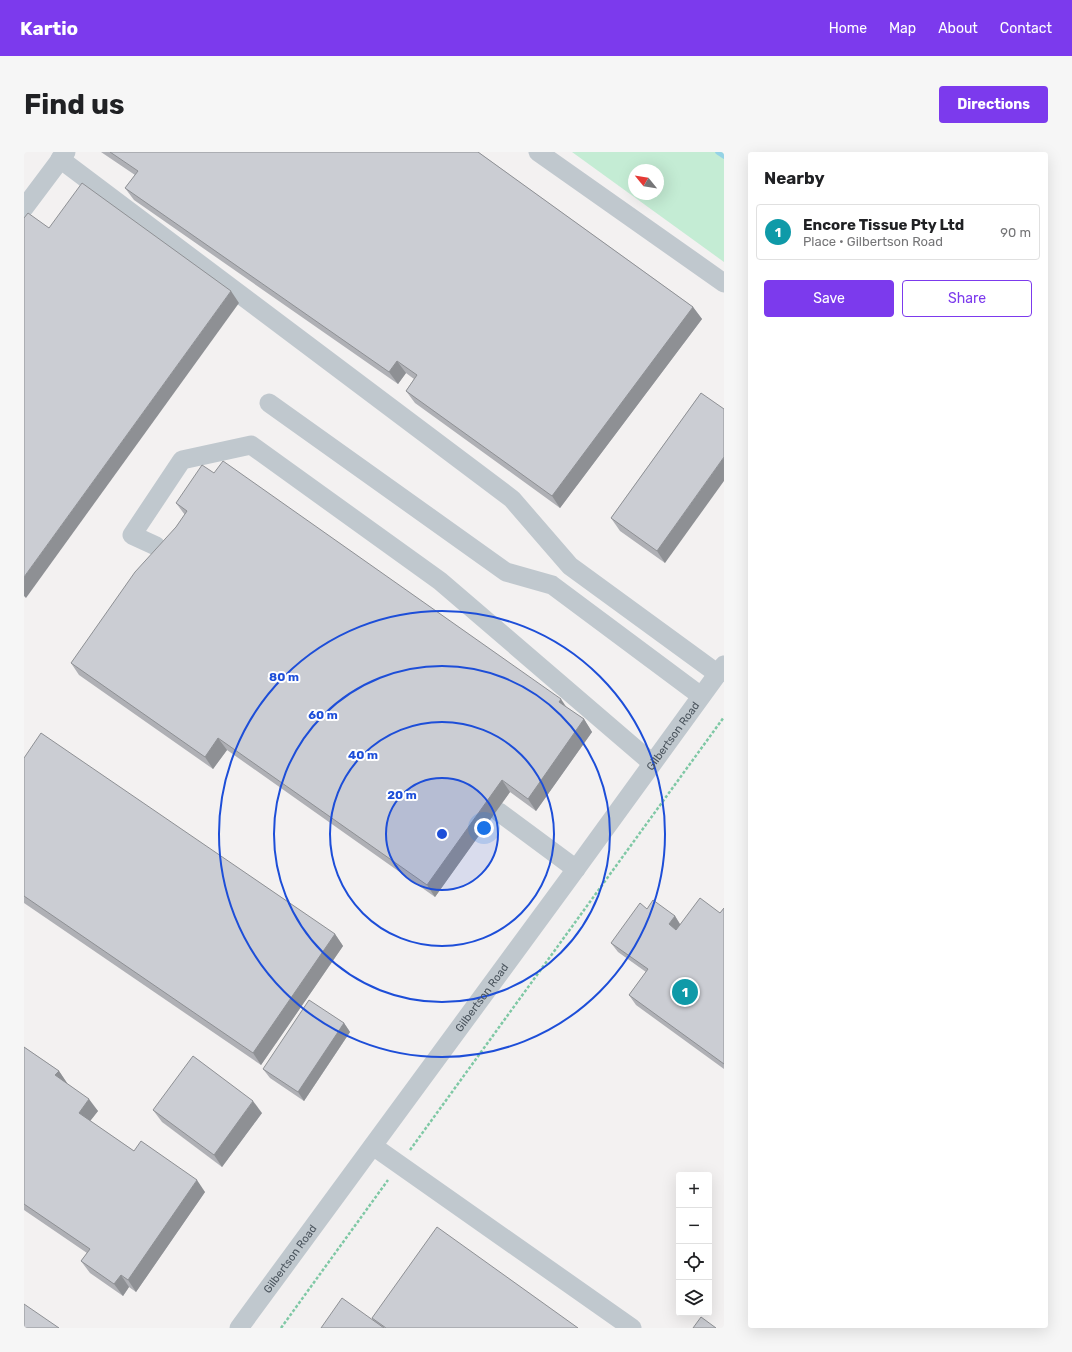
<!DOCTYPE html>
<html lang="en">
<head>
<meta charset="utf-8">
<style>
  :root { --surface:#fff; --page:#f6f6f6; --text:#202124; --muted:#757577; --line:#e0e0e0; --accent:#7c3aed }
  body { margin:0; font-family:Rubik,sans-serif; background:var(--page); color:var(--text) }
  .controls { position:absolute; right:12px; bottom:12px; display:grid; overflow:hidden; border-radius:4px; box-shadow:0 4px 16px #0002 }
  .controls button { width:36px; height:36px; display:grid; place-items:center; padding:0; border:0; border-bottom:1px solid var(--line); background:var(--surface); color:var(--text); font:20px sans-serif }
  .compass { position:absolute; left:604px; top:12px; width:36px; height:36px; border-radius:50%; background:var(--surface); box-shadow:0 4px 16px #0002; rotate:300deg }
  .you { position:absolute; left:460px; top:676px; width:14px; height:14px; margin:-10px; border:3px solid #fff; border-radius:50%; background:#1a73e8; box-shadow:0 0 0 6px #1a73e833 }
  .badge { display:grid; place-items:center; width:26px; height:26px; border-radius:50%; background:var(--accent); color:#fff; font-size:13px; font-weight:700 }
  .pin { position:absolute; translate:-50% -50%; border:2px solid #fff; box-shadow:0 1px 4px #0006 }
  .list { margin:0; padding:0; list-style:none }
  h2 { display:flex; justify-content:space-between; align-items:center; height:52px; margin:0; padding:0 16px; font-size:17px }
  h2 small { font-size:13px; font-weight:400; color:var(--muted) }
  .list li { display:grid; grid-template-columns:26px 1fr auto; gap:12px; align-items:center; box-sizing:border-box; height:56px; margin:0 8px 8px; padding:0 8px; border:1px solid var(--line); border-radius:4px }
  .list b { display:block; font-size:15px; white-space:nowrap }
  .list p { margin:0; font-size:13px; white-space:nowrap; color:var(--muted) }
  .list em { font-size:13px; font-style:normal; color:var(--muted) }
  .actions { display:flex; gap:8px; padding:12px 16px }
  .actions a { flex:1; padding:9px 0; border:1px solid var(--accent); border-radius:4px; text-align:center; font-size:14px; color:var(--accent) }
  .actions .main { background:var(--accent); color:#fff }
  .icon { flex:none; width:22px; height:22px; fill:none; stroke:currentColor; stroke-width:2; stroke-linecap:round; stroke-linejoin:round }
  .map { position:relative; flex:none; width:700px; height:1176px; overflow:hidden; border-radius:4px }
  header { display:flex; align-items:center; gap:24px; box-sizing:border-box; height:56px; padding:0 20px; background:var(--accent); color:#fff }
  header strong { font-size:19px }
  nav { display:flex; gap:22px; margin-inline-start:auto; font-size:14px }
  .intro { display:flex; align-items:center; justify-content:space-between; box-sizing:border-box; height:96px; padding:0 24px }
  h1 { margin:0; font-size:28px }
  .button { padding:10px 18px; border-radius:4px; background:var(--accent); color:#fff; font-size:14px; font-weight:700 }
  main { display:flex; gap:24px; padding:0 24px }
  aside { flex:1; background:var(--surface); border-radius:4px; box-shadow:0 4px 16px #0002 }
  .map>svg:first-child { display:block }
</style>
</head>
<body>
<header>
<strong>Kartio</strong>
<nav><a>Home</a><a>Map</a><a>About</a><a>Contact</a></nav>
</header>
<div class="intro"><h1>Find us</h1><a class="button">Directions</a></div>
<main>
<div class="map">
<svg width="700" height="1176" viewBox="0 0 700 1176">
  <rect width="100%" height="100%" fill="#f3f1f1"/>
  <path fill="#c4ecd4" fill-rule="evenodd" d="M548 0H700V110ZM610 18H634V42H610Z"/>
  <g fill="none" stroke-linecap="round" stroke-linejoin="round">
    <path stroke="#95d3e6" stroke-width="5.5" d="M694 0 700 4"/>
    <g stroke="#7fc8a5" stroke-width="2.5" stroke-dasharray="3 2" stroke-linecap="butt">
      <path d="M386 998 700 565"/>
      <path d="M257 1176 364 1028"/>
    </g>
    <g stroke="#c0c8ce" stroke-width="19">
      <path d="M514 0 700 131"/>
      <path d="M36 7 488 347 546 414 694 522"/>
      <path d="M0 56 42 0"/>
      <path d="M245 251 482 420 528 433 677 544"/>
      <path d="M132 394 108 383 158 308 227 293 416 429 628 611"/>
      <path d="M475 660 552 717"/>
      <path d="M349 994 608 1176"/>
      <path id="s1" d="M215 1176 552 717 700 513"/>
    </g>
  </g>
  <g fill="#afb0b5">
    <path d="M77 0H454L669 155 678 167 536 356 391 251 382 239 390 227 382 221 374 232 110 48 101 36 111 23Z"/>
    <path d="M677 241 641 411 596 379 587 366Z"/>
    <path d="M152 351 543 556 560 567 568 580 512 659 486 640 411 745 203 598 189 617 55 523 47 511 152 375 161 363Z"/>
    <path d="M0 606 311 782 319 794 237 913 0 751Z"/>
    <path d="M700 756V917L612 853 605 843 622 820 594 800 587 791 623 757 651 764 656 772 696 761Z"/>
    <path d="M320 871 326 880 280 949 246 926 239 917Z"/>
    <path d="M0 895 35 919 43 931 74 959 66 969 110 999 181 1040 112 1140 105 1135 99 1144 66 1121 57 1109 63 1101 0 1058Z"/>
    <path d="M129 958 238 961 198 1015 138 970Z"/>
    <path d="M348 1166 554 1176H297L349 1169Z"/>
  </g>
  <g fill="#8e9094">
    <path d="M207 139 215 151 2 446 0 444V425Z"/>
    <path d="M669 155 678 167 536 356 528 344Z"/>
    <path d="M373 209 382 221 374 232 365 220Z"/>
    <path d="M700 305V329L641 411 633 399Z"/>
    <path d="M537 547 545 559 535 550Z"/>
    <path d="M560 567 568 580 512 659 504 647Z"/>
    <path d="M194 586 203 598 189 617 181 605Z"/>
    <path d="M478 628 486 640 411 745 403 733Z"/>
    <path d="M651 764 657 774 652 782 645 772Z"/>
    <path d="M311 782 319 794 237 913 229 901Z"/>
    <path d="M320 871 326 880 280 949 274 940Z"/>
    <path d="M35 919 43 931 40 935 31 923Z"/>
    <path d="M65 947 74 959 63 973 55 961Z"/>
    <path d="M229 949 238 961 198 1015 190 1003Z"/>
    <path d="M173 1028 181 1040 112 1140 104 1128Z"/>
    <path d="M97 1123 105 1135 99 1144 90 1132Z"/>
  </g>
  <g fill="#cbcdd3" stroke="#8e9094">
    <path d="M86 0H454L669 155 528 344 382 239 393 223 373 209 365 220 101 36 114 19Z"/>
    <path d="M58 31 207 139 0 425V66L4 61 25 76Z"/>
    <path d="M677 241 700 257V305L633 399 587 366Z"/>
    <path d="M199 309 537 547 535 550 560 567 504 647 478 628 403 733 194 586 181 605 47 511 111 420 152 375 163 359 152 351 178 313 190 321Z"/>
    <path d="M17 581 311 782 229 901 0 744V606Z"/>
    <path d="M676 746 696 761 700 756V912L605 843 624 817 587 791 616 751 623 757 629 748 651 764 645 772 652 778Z"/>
    <path d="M285 848 320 871 274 940 239 917Z"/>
    <path d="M0 895 35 919 31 923 65 947 55 961 110 999 117 989 173 1028 104 1128 97 1123 90 1132 57 1109 66 1097 0 1052Z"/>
    <path d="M169 904 229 949 190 1003 129 958Z"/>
    <path d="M413 1075 554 1176H362L348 1166Z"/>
    <path d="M318 1146 360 1176H297Z"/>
    <path d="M0 1152 35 1176H0Z"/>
    <path d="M677 1165 692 1176H669Z"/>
  </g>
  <circle cx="418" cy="682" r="56" fill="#1d4ed8" fill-opacity=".12"/>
  <g fill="none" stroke="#1d4ed8" stroke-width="2">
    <circle cx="418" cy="682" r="56"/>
    <circle cx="418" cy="682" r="112"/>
    <circle cx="418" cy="682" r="168"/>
    <circle cx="418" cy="682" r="223"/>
  </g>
  <g text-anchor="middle" stroke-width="4" stroke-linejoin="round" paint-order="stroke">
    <g font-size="11" fill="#4a545d" stroke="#fff">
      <text dy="4" stroke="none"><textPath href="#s1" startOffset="734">Gilbertson Road</textPath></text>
      <text dy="4" stroke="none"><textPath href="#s1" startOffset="410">Gilbertson Road</textPath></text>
      <text dy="4" stroke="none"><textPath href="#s1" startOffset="86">Gilbertson Road</textPath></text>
    </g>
  </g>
  <circle cx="418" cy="682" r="6" fill="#1d4ed8" stroke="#fff" stroke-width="2"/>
  <g font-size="12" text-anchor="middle" font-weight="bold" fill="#1d4ed8" stroke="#fff" stroke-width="4" stroke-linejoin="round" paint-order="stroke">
    <text x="260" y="529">80 m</text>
    <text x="299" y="567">60 m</text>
    <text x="339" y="607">40 m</text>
    <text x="378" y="647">20 m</text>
  </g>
</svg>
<div class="controls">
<button>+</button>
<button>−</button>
<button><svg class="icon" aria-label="locate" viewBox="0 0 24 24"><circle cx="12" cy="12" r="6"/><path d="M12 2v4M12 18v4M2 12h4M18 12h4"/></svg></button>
<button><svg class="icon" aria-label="layers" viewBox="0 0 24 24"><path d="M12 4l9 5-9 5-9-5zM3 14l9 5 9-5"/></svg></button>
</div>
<svg class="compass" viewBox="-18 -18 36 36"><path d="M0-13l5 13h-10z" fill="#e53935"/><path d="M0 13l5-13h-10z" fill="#757577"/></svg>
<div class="you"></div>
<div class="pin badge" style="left:661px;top:840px;background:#0f9aa8">1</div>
</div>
<aside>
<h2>Nearby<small></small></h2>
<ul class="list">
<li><span class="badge" style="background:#0f9aa8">1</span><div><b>Encore Tissue Pty Ltd</b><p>Place · Gilbertson Road</p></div><em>90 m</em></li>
</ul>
<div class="actions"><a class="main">Save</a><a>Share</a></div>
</aside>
</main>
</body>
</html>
